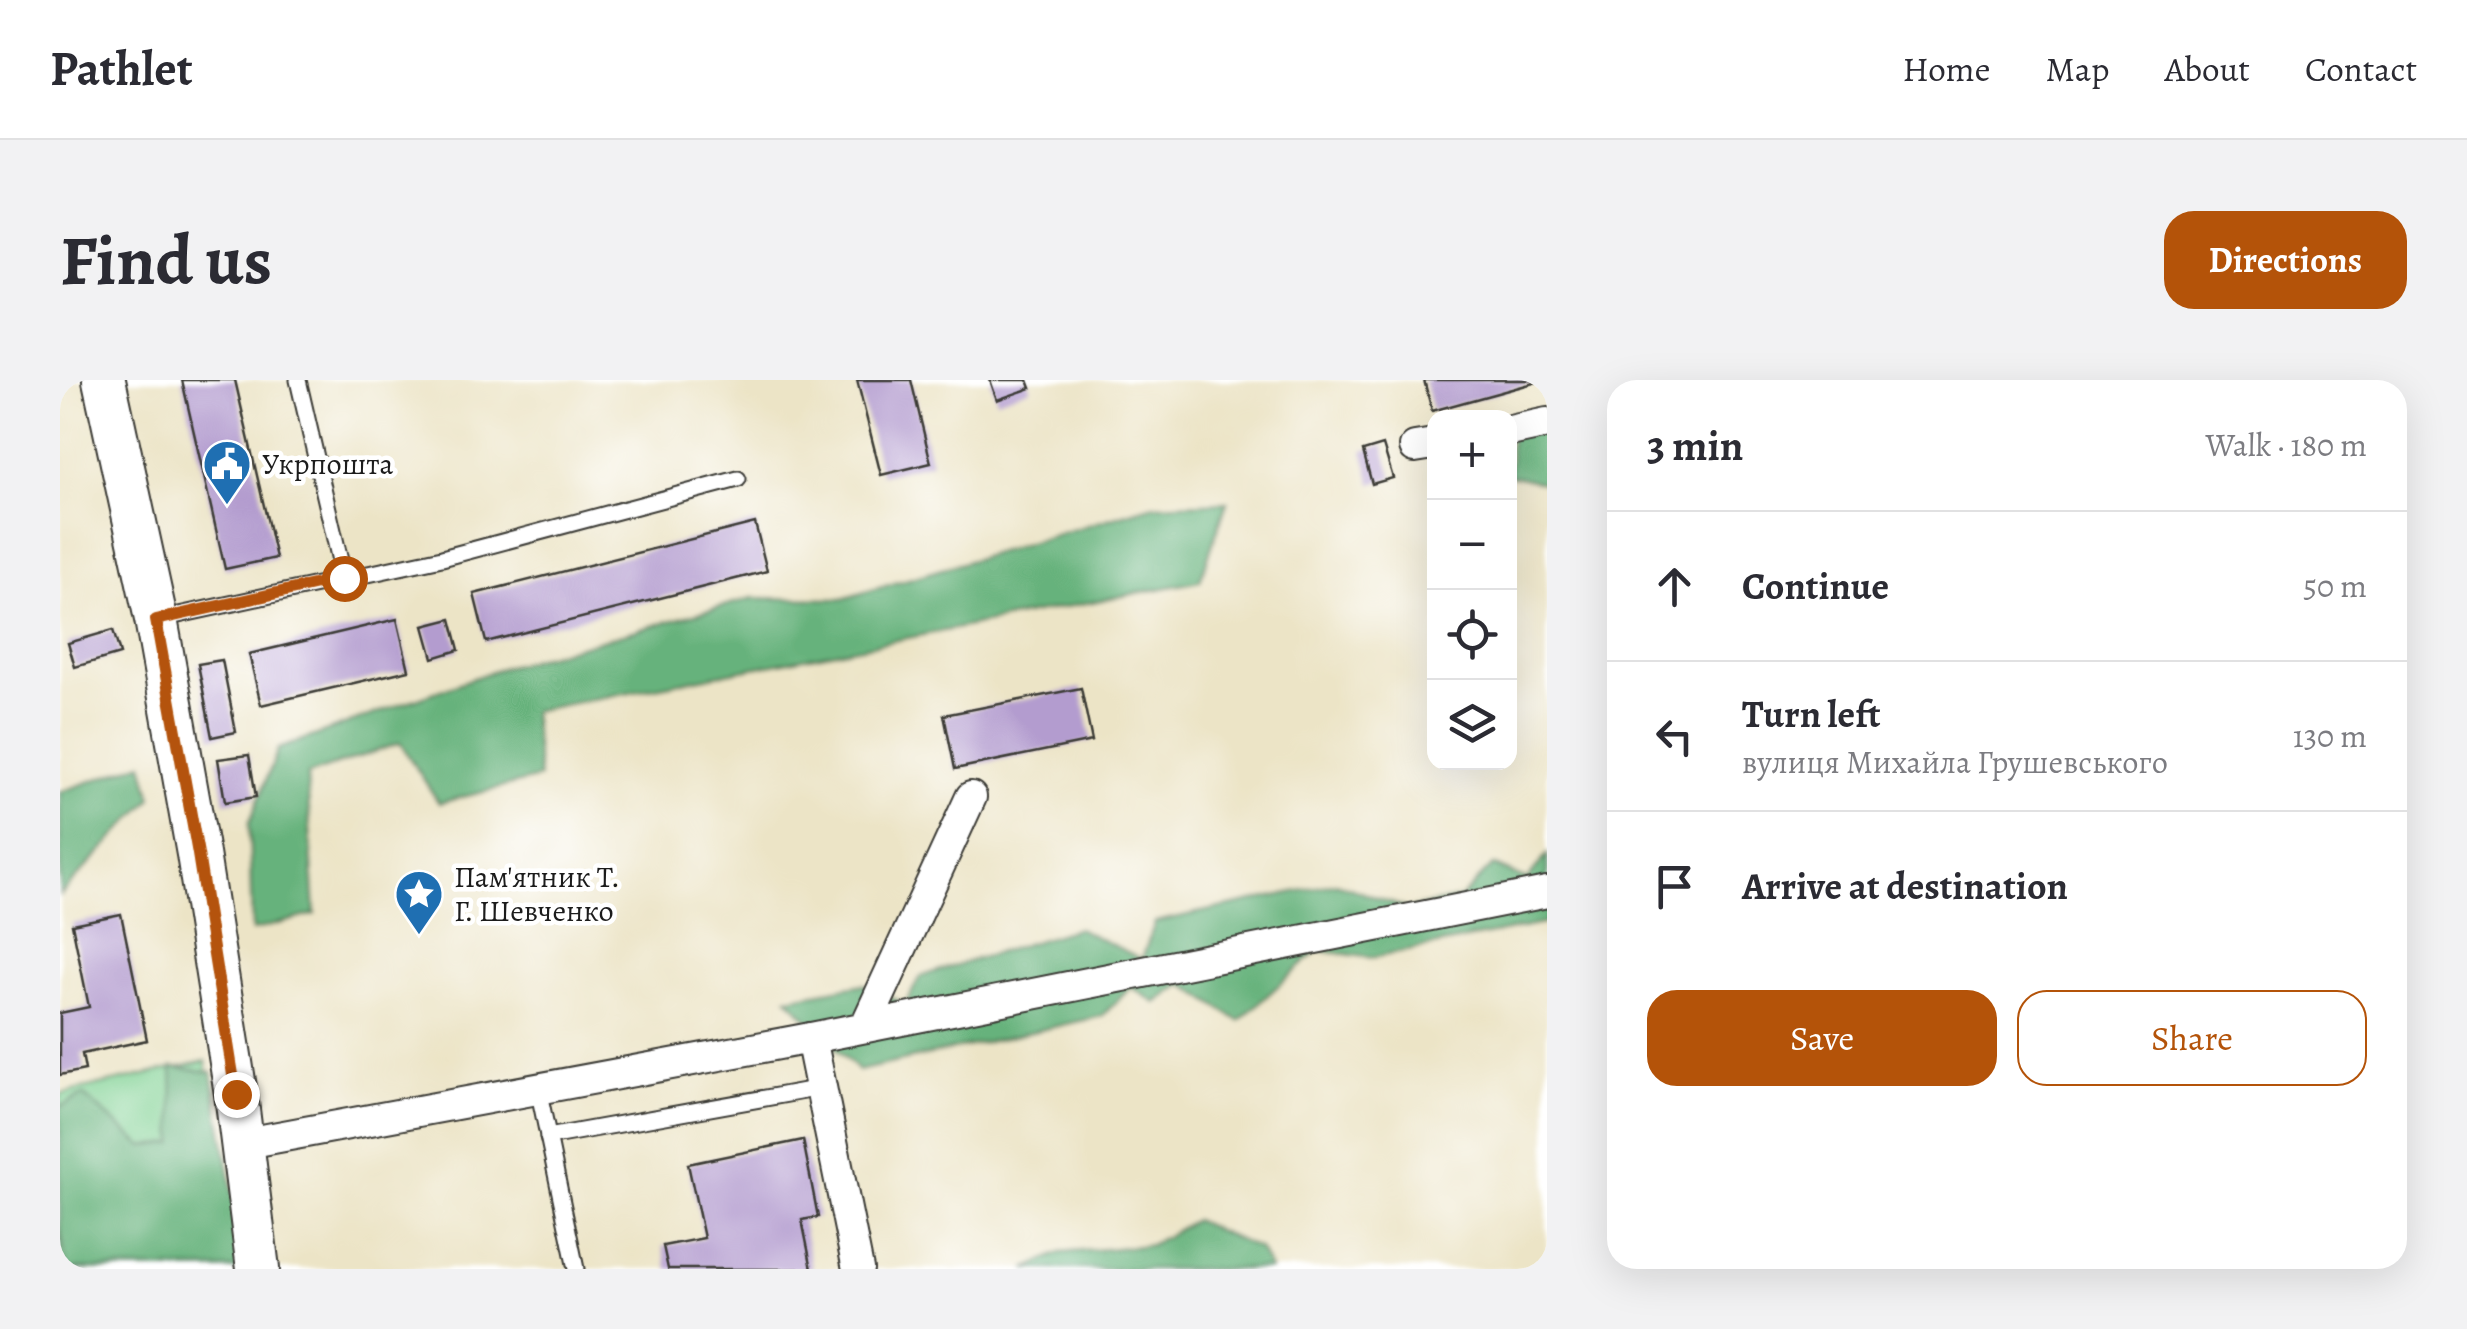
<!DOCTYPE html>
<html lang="en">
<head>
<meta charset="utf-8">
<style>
  :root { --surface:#fff; --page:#f2f2f3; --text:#2b2b33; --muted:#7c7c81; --line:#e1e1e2; --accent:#b45309 }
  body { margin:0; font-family:Alegreya,serif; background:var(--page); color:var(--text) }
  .controls { position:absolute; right:30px; top:30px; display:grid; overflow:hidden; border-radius:20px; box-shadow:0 10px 40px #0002 }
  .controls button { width:90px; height:90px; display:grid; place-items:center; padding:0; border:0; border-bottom:2px solid var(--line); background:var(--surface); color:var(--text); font:50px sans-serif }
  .stop { position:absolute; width:30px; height:30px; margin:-22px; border:8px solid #b45309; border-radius:50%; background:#fff }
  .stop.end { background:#b45309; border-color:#fff; box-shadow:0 2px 10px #0008 }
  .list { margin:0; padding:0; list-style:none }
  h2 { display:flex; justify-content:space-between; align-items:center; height:130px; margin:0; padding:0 40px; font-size:42px }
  h2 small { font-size:32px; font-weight:400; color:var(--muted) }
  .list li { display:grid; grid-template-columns:65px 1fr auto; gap:30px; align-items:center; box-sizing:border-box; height:150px; padding:0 40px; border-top:2px solid var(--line) }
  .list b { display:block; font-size:38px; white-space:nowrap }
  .list p { margin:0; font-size:32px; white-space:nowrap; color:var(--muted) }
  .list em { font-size:32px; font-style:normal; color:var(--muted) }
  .actions { display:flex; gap:20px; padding:30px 40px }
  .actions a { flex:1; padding:22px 0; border:2px solid var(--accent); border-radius:30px; text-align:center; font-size:35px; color:var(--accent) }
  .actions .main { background:var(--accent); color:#fff }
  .icon { flex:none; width:55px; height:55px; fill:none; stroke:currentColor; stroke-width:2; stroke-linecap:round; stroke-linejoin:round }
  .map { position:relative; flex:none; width:1487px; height:889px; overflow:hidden; border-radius:30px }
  header { display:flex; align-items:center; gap:60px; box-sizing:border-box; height:140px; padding:0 50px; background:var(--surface); border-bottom:2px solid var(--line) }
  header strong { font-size:48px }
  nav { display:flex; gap:55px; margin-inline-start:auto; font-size:35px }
  .intro { display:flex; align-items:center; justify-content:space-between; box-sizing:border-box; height:240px; padding:0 60px }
  h1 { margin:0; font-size:70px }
  .button { padding:25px 45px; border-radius:30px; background:var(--accent); color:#fff; font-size:35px; font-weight:700 }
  main { display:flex; gap:60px; padding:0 60px }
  aside { flex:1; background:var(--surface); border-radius:30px; box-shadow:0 10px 40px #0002 }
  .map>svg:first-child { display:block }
</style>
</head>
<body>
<header>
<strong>Pathlet</strong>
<nav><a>Home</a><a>Map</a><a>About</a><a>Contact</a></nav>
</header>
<div class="intro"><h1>Find us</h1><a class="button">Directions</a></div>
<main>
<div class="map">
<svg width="1487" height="889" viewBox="0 0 1487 889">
  <rect width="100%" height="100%" fill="#fff"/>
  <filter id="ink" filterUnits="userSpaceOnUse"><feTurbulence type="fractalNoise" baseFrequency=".01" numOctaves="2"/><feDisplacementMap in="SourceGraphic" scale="20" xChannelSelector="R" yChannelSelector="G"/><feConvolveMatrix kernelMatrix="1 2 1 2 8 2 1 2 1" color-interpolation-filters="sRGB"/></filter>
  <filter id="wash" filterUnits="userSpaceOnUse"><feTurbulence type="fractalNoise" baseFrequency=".0048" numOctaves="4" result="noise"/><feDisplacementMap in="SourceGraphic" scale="40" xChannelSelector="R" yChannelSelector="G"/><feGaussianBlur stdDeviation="2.25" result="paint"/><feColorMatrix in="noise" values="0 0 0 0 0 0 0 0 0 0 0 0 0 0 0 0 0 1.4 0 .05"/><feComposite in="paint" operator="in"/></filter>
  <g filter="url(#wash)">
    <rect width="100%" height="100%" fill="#ece4c6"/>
    <path fill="#7ed091" stroke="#4d7656" stroke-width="2.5" d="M146 681 175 889H0V714Z"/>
    <g fill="#66b27b" stroke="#41674c" stroke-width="2.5">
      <path d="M1487 28V104L1450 95V38Z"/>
      <path d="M1167 122 1140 201 472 331 479 398 379 423 340 363 247 395 255 534 192 551 189 444 218 369 441 288 692 218 782 219 1094 125Z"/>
      <path d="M83 383 92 418 0 515V412Z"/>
      <path d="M1487 475V543L1312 578 1258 570 1179 641 1123 604 1096 623 1071 607 1042 636 798 691 728 618 803 604 845 624 861 596 1018 548 1082 579 1095 542 1276 503 1348 529 1400 518 1433 485 1467 500Z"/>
      <path d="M112 687 152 692 186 889H7L0 844V727L23 715 83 766 114 763Z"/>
      <path d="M1134 840 1199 869 1210 889H966L1000 873 1090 865Z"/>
    </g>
    <g id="blocks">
      <g fill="#b39ccf">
        <path d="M122 0H175L216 178 165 189Z"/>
        <path d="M797 0H851L871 83 821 95Z"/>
        <path d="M930 0H968L971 8 937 20Z"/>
        <path d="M1364 0H1481V1L1372 31Z"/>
        <path d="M1323 65 1333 98 1312 104 1303 71Z"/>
        <path d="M695 143 707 191 426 262 414 214Z"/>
        <path d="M337 239 349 290 201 325 189 274Z"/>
        <path d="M391 239 399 270 373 278 364 246Z"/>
        <path d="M53 250 60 274 15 287 8 263Z"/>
        <path d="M162 280 176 352 152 357 138 284Z"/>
        <path d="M1021 308 1032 361 895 389 884 335Z"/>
        <path d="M189 375 196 417 165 422 158 379Z"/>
        <path d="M61 534 87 660 22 674 25 690 0 695V633L29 627 12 544Z"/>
        <path d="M743 760 758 837 742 840 752 889H608L603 866 644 858 628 784Z"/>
      </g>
    </g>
  </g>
  <g filter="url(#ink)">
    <use href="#blocks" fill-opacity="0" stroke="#3b3a36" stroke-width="2.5"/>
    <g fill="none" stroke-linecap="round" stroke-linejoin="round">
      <g stroke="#3b3a36" stroke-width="19">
        <g id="lane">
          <path d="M238 0 284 198"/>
          <path d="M100 239 382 178 678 99"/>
          <path d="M478 708 516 889"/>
          <path d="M488 757 761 708"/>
        </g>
      </g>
      <g stroke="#3b3a36" stroke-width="34">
        <g id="street">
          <path d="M1450 51 1487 43"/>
          <path d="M1355 67 1374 64"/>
          <path d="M805 647 911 417"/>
          <path d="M751 658 798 889"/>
          <path d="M181 764 751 658 1487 512"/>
        </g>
      </g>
      <g stroke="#3b3a36" stroke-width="46">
        <path id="secondary" d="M44 0 96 239 138 474 176 714 198 889"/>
      </g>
      <use href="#lane" stroke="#fff" stroke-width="15"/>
      <use href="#street" stroke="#fff" stroke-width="30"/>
      <use href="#secondary" stroke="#fff" stroke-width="42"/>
    </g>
  </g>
  <g fill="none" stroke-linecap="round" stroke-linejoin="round" filter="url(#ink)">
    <path stroke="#b45309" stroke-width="12" d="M176 714 138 474 96 240 284 198"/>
  </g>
  <defs>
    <g id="civic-pin" transform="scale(2.5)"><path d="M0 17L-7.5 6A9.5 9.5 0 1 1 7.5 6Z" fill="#1f6fb2" stroke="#fff"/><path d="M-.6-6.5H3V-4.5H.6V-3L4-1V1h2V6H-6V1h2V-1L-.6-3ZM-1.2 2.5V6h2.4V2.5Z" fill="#fff"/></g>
    <g id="sight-pin" transform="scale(2.5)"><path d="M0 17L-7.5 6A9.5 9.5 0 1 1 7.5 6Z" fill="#1f6fb2" stroke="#fff"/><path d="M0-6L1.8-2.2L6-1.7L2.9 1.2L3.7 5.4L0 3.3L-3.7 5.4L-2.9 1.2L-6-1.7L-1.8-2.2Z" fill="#fff"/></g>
  </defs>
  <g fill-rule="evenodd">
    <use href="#civic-pin" x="167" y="84"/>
    <use href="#sight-pin" x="359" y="514"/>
  </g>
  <g text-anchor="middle" stroke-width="9" stroke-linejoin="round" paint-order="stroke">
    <g font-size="30" fill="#1c1c1c" stroke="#fff" text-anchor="start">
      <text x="202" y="94">Укрпошта</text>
      <text x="394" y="507">Пам'ятник Т.<tspan x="394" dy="34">Г. Шевченко</tspan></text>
    </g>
  </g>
</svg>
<div class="controls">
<button>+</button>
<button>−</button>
<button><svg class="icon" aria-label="locate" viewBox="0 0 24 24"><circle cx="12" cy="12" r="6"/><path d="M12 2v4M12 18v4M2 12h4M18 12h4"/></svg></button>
<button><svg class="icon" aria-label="layers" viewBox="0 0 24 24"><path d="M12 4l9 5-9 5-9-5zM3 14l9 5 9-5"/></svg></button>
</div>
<div class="stop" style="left:284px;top:198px"></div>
<div class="stop end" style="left:176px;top:714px"></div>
</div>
<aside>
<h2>3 min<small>Walk · 180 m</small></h2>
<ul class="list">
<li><svg class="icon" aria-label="ahead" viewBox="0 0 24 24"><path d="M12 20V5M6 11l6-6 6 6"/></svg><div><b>Continue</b></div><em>50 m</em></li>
<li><svg class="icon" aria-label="left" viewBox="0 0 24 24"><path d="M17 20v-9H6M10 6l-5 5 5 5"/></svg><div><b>Turn left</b><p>вулиця Михайла Грушевського</p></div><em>130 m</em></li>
<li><svg class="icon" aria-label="arrive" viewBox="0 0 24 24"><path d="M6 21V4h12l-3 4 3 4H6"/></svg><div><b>Arrive at destination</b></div></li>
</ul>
<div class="actions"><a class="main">Save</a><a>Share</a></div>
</aside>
</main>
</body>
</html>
